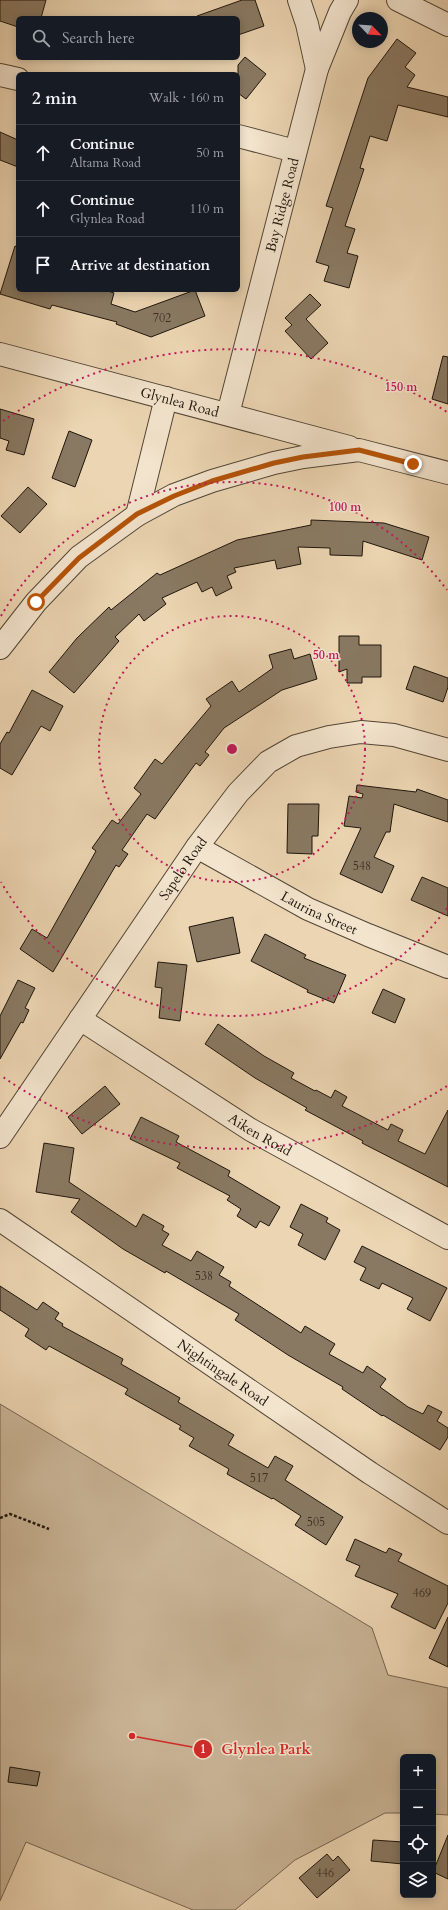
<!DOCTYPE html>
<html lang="en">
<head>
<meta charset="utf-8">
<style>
  :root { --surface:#171b24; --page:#242831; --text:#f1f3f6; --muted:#9ea1a6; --line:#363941 }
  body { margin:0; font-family:Cardo,serif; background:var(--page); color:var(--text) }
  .controls { position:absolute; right:12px; bottom:12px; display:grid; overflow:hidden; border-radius:6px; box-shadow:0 2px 10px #0003 }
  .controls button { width:36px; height:36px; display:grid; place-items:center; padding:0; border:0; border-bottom:1px solid var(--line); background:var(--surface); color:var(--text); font:20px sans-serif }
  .compass { position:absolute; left:352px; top:12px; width:36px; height:36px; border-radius:50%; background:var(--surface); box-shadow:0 2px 10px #0003; rotate:115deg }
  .stop { position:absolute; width:12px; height:12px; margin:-9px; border:3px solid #b45309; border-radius:50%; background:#fff }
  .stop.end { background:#b45309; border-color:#fff; box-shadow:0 1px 4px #0008 }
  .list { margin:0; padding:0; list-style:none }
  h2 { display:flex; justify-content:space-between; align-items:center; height:52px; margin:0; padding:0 16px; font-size:17px }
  h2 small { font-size:13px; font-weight:400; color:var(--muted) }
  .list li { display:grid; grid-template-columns:26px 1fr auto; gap:12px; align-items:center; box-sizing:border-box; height:56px; padding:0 16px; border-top:1px solid var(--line) }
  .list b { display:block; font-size:15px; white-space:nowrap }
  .list p { margin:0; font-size:13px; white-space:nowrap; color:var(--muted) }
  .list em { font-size:13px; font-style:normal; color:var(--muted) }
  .icon { flex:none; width:22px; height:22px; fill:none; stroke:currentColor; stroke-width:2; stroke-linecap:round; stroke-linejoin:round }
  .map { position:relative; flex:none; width:448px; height:1910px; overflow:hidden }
  .search { position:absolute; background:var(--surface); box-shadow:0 2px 10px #0003; left:16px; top:16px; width:224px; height:44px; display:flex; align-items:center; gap:10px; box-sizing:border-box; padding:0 14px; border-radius:6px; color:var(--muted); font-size:15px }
  .panel { position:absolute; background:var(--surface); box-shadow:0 2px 10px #0003; left:16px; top:72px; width:224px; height:220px; border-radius:6px }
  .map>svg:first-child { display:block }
</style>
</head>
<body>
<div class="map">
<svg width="448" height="1910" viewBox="0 0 448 1910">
  <rect width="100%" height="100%" fill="#ecd5b2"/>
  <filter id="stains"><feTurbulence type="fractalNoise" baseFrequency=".005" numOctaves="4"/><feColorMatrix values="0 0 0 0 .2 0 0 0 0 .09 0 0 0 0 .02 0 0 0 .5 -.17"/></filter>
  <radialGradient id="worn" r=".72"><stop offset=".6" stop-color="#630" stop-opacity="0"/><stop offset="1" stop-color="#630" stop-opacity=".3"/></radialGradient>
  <path fill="#c9b496" stroke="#746451" d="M0 1404 372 1628 388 1675 448 1688V1815L433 1814V1757H403V1813H385L295 1860 235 1910H193L26 1842 0 1901Z"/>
  <g fill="#897962" stroke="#1e150c">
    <path d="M0 0H46L41 18H18V27L0 21Z"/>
    <path d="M242 0H255L264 26 238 35V18H197V16Z"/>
    <path d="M397 39 416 53 405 67 415 75 407 87 448 97V117L398 105 387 141 370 136 360 168 364 169 345 226 355 229 347 253 358 256 349 288 324 281 329 266 316 262 333 208 326 206 368 78Z"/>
    <path d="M245 57 266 74 246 99 238 93V65Z"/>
    <path d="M0 132 18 140V167L0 160Z"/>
    <path d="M15 246 18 247V290H105L114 293 111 304 135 312 195 290 205 316 151 337 116 324 117 322 52 305 50 309 0 294Z"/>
    <path d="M310 294 321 305 306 319 328 343 311 359 285 331 292 325 285 318Z"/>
    <path d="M443 356 448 357V404L432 399Z"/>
    <path d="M0 409 34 419 24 455 6 450 9 441 0 438Z"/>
    <path d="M69 431 92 440 75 487 52 478Z"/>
    <path d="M28 487 47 504 20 533 1 516Z"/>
    <path d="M311 520 384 523 429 537 422 560 363 541 362 556 330 555V548L298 547 301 564 277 569 275 560 234 568 236 572 227 576 232 588 216 596 212 587 202 592 197 582 162 598 166 604 144 621 139 614 115 637 119 641 74 693 49 672 77 638 109 607 111 610 157 573 160 575 237 540 311 525Z"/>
    <path d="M339 636H359V645H381V677H362V683H347V669L339 672Z"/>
    <path d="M291 649 294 659 310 654 317 679 282 690 224 728 205 752 209 755 200 766 196 763 155 819 147 814 122 850 128 854 119 867 116 865 53 972 20 949 32 929 47 938 96 851 92 848 112 820 118 824 141 794 134 788 155 759 162 764 211 706 206 699 232 681 239 692 273 668 269 655Z"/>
    <path d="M414 666 448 678V687L443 702 406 689Z"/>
    <path d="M32 690 63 706 50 731 41 726 12 775 0 768V744L7 732 9 733Z"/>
    <path d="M357 785 416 792 417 789 448 800V822L394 804 390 832H386L374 857 394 866 382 893 340 874 361 828 344 826 349 796 362 798 363 794 356 792Z"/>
    <path d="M288 804H319L318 836H312V854L287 853Z"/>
    <path d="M422 877 448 888V916L411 900Z"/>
    <path d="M233 917 240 953 197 962 189 927Z"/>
    <path d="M265 934 306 955 304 958 346 975 334 1003 307 992 308 990 251 961Z"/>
    <path d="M158 962 187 965 180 1021 159 1018 162 988 155 987Z"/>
    <path d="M18 980 35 988 25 1008 29 1010 23 1023 21 1022 0 1059V1016Z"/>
    <path d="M383 989 405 999 395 1023 372 1013Z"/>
    <path d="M218 1024 264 1056 294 1073 291 1078 315 1091 316 1090 331 1098 335 1090 347 1097 342 1106 388 1130 391 1124 403 1130 398 1141 425 1154 448 1110V1187L362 1143 363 1141 305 1110 307 1108 255 1078 205 1044Z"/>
    <path d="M105 1086 120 1104 82 1134 68 1117Z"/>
    <path d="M141 1117 179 1136 176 1142 230 1171 228 1176 280 1207 269 1226 260 1221 256 1228 237 1216 241 1209 227 1200 230 1196 177 1168 180 1163 130 1139Z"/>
    <path d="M44 1143 74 1148 69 1182 136 1227 143 1214 164 1226 162 1230 169 1234 162 1245 191 1261 197 1251 224 1267 219 1275 231 1282 229 1286 301 1333 305 1326 335 1344 329 1354 363 1373 367 1366 386 1379 380 1387 408 1407 423 1414 428 1405 442 1412 437 1421 448 1428V1437L440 1450 383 1415 382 1416 342 1389 343 1387 288 1355 235 1320 239 1314 166 1271 165 1273 123 1249 71 1212 80 1199 36 1192Z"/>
    <path d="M301 1204 328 1218 326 1222 340 1230 325 1260 298 1245 303 1234 290 1227Z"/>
    <path d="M362 1246 447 1288 430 1321 407 1309 413 1298 382 1283 379 1289 360 1280 366 1268 354 1262Z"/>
    <path d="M0 1286 37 1310 43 1302 59 1313 55 1319 63 1324 62 1326 123 1359 121 1364 180 1398 178 1402 234 1435 228 1445 268 1468 275 1456 293 1466 285 1480 343 1517 326 1545 295 1525 301 1516 273 1498 272 1499 227 1474 229 1469 189 1446 194 1438 179 1429 181 1426 125 1394 128 1389 49 1346 46 1350 25 1336 29 1329 0 1310Z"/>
    <path d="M355 1539 386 1553 389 1548 402 1554 398 1561 448 1586V1603L435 1629 391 1607 398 1594 355 1576 360 1566 346 1560Z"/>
    <path d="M448 1617V1667L429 1658Z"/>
    <path d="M10 1767 40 1772 37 1786 8 1782Z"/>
    <path d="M448 1835V1879L433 1872Z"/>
    <path d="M373 1840 403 1842V1864L371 1861Z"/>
    <path d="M327 1854 333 1861 338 1856 350 1870 317 1898 299 1878Z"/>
  </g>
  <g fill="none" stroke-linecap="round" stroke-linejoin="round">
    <g stroke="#524536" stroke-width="24">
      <g id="minor">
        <path d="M299 0 307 24 317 69"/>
        <path d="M398 0 448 25"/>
        <path d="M0 75 18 79"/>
        <path d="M238 136 295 151"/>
        <path id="s1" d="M0 354 349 447"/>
        <path id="s2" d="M228 414 317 69 340 12 347 0"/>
        <path d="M137 515 166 398"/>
        <path d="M0 648 36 602 79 557 137 515 174 495 212 481 274 463 303 457 359 450 448 473"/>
        <path id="s3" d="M197 847 308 909 368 935 448 967"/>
        <path id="s4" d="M80 1019 251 1130 448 1238"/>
        <path id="s5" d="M0 1137 197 847 238 793 268 762 296 746 329 737 361 732 394 735 448 750"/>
        <path id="s6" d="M0 1220 370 1473 448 1523"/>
      </g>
    </g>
    <path stroke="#1e150c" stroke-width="2.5" stroke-dasharray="3 2" stroke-linecap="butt" d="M0 1518 10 1514 49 1529"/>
    <use href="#minor" stroke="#f3e4cd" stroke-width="22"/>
  </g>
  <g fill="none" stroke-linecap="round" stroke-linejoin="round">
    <path stroke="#b45309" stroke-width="5" d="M36 602 79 558 137 514 174 496 212 481 274 463 303 457 359 450 413 464"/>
  </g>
  <g fill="none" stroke="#c2185b" stroke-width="2" stroke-dasharray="2 4">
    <circle cx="232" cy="749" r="133"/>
    <path d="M447 908A267 267 0 0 1 1 882M1 616A267 267 0 0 1 447 590"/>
    <path d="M447 1086A400 400 0 0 1 3 1077M3 421A400 400 0 0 1 447 412"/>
  </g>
  <g text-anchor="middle" stroke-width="3" stroke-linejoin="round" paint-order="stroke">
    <g font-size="12" fill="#392e22">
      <text x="162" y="322">702</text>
      <text x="362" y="870">548</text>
      <text x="204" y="1280">538</text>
      <text x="259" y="1482">517</text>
      <text x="316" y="1526">505</text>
      <text x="422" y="1597">469</text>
      <text x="325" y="1877">446</text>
    </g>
    <g font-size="14" fill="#1e150c" stroke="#f3e4cd">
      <text dy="5" stroke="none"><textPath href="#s2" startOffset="216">Bay Ridge Road</textPath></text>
      <text dy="5" stroke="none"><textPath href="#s1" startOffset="186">Glynlea Road</textPath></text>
      <text dy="5" stroke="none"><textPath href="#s5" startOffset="325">Sapelo Road</textPath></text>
      <text dy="5" stroke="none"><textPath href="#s3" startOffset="139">Laurina Street</textPath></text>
      <text dy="5" stroke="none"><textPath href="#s4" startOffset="214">Aiken Road</textPath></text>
      <text dy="5" stroke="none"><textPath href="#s6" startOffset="270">Nightingale Road</textPath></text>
    </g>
  </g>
  <circle cx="232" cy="749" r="6" fill="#c2185b" stroke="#f3e4cd" stroke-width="2"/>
  <g font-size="12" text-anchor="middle" font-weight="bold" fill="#c2185b" stroke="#f3e4cd" stroke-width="3" stroke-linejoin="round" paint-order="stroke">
    <text x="401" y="391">150 m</text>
    <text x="345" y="511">100 m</text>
    <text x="326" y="659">50 m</text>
  </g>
  <path fill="none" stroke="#d62828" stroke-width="1.5" d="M132 1736L203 1749"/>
  <g fill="#d62828" stroke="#f3e4cd" stroke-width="1.5">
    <circle cx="132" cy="1736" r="4"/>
    <circle cx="203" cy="1749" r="10"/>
  </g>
  <g font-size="12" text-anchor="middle" font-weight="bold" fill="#fff">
    <text x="203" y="1753">1</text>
  </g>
  <g font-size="15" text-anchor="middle" font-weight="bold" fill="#d62828" stroke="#f3e4cd" stroke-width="3" stroke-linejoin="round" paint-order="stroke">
    <text x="266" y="1754">Glynlea Park</text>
  </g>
  <rect width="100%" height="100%" filter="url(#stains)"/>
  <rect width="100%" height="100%" fill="url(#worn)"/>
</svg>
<div class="controls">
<button>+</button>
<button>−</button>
<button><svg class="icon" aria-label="locate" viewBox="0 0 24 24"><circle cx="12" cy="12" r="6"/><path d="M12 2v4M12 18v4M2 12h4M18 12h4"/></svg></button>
<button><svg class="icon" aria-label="layers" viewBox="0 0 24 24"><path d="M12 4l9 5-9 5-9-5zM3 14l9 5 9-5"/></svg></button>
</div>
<svg class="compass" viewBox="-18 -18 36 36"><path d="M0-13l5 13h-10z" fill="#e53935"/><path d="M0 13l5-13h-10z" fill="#9ea1a6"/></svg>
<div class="stop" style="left:36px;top:602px"></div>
<div class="stop end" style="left:413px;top:464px"></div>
<div class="search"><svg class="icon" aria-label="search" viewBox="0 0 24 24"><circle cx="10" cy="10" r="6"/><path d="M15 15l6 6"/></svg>Search here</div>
<section class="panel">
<h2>2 min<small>Walk · 160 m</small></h2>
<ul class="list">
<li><svg class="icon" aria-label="ahead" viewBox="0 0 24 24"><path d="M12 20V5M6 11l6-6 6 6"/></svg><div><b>Continue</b><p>Altama Road</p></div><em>50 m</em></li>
<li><svg class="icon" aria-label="ahead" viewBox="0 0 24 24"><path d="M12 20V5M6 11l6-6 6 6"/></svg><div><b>Continue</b><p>Glynlea Road</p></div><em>110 m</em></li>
<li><svg class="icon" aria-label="arrive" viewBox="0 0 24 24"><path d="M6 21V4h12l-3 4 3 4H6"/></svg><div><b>Arrive at destination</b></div></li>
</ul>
</section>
</div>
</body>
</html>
